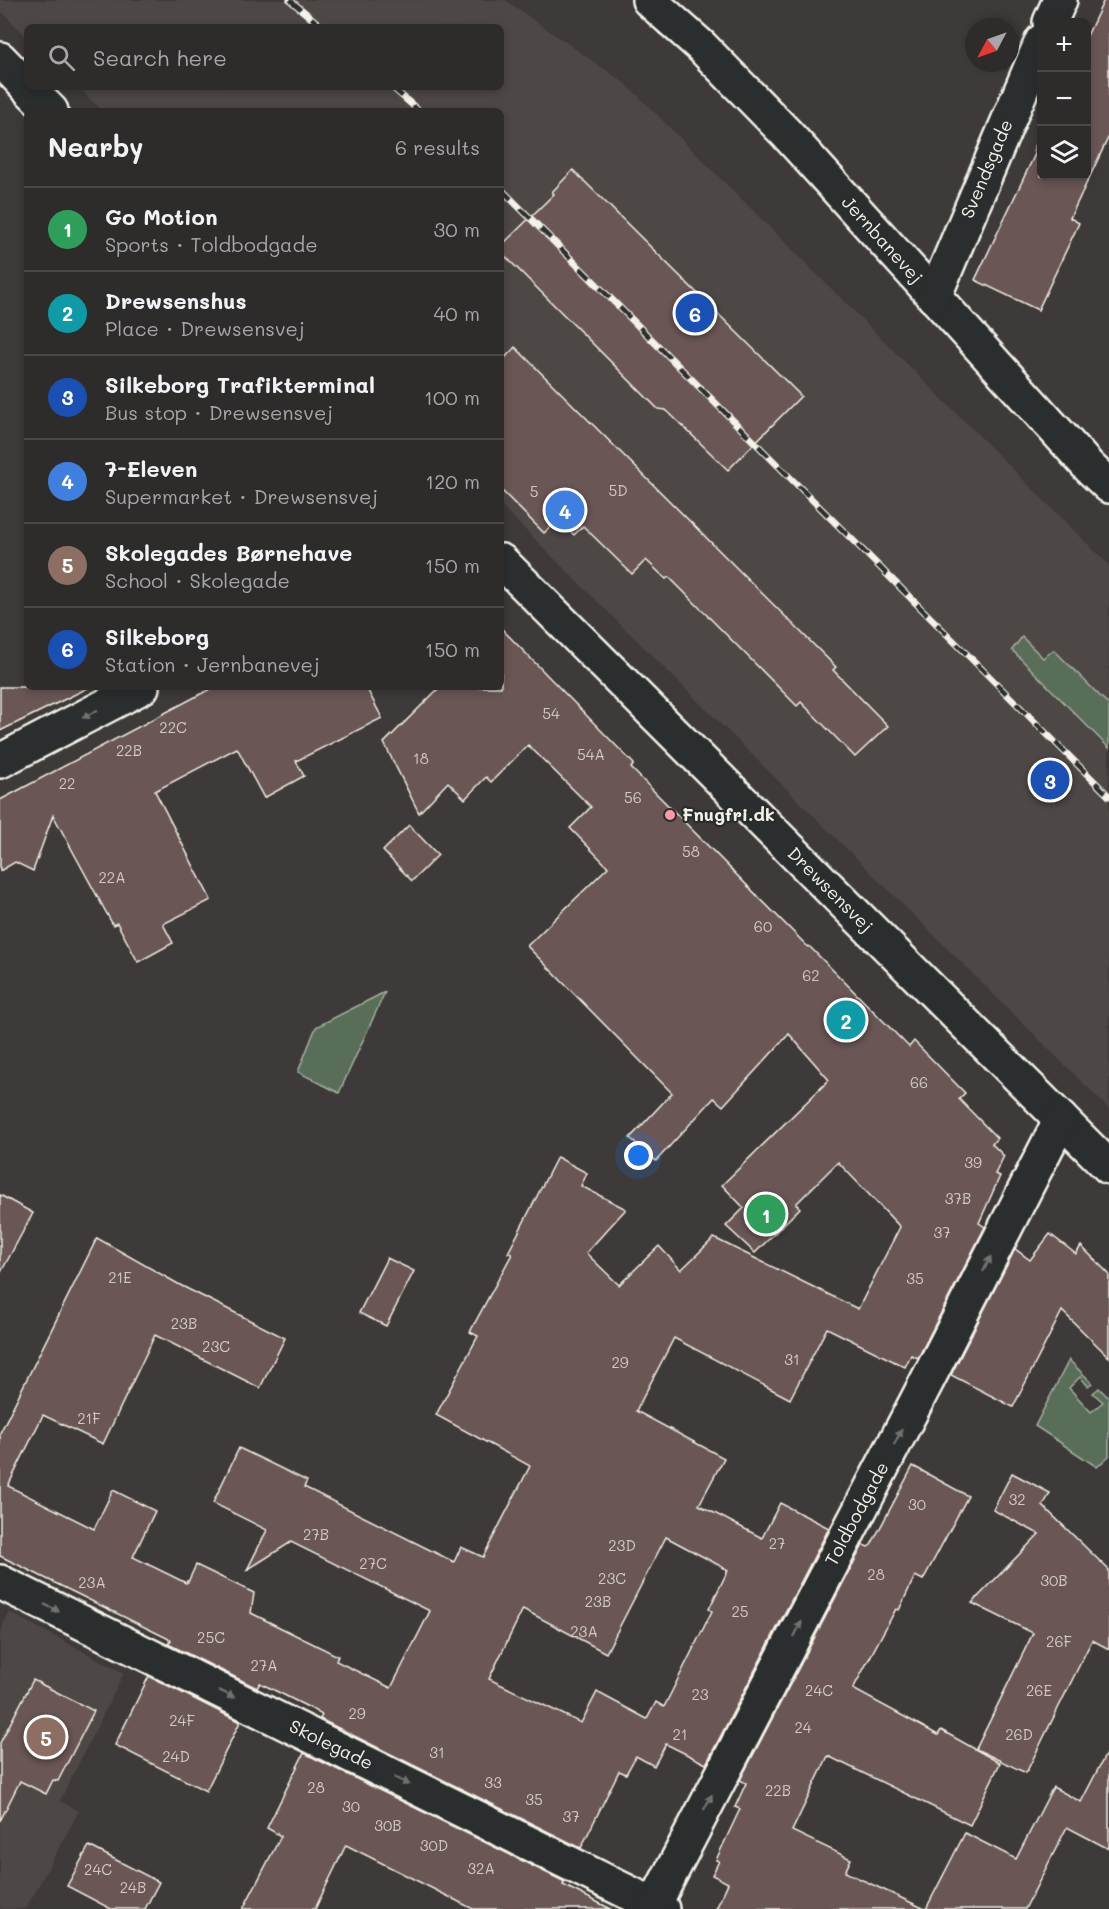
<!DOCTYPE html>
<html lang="en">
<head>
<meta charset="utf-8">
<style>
  :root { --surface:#2e2c2b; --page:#363433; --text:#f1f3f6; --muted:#a7a7a9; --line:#494847; --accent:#ff9aa2 }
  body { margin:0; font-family:Mali,sans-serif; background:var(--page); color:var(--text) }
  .controls { position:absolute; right:18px; top:18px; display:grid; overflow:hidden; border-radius:9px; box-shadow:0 3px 9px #0003 }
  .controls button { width:54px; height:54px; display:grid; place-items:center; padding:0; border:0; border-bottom:2px solid var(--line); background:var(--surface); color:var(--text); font:30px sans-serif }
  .compass { position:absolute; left:965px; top:18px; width:54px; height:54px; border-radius:50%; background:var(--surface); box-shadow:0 3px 9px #0003; rotate:229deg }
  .you { position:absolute; left:639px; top:1156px; width:21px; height:21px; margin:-15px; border:4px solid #fff; border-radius:50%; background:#1a73e8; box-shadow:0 0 0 9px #1a73e833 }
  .badge { display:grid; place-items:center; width:39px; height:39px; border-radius:50%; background:var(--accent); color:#fff; font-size:20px; font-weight:700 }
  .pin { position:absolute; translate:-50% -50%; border:3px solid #fff; box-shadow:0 2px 6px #0006 }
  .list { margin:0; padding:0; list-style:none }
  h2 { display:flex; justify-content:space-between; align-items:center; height:78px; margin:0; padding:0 24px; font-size:26px }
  h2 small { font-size:20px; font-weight:400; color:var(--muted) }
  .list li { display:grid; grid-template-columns:39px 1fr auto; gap:18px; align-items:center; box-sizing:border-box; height:84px; padding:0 24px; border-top:2px solid var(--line) }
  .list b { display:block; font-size:22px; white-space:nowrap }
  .list p { margin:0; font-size:20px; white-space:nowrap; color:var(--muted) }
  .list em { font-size:20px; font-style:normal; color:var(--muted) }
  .icon { flex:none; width:33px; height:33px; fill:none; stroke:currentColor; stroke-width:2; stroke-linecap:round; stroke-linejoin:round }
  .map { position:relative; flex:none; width:1109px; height:1909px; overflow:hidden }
  .search { position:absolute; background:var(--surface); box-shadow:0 3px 9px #0003; left:24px; top:24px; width:480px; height:66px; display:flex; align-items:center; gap:15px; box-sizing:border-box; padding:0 21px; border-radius:9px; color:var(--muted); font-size:22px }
  .panel { position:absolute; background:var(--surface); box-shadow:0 3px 9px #0003; left:24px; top:108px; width:480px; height:582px; border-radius:9px }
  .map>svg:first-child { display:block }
</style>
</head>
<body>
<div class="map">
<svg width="1109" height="1909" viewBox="0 0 1109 1909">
  <rect width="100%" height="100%" fill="#3d3a39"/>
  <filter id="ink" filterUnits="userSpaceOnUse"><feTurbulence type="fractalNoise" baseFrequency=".0167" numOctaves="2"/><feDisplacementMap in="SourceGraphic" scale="12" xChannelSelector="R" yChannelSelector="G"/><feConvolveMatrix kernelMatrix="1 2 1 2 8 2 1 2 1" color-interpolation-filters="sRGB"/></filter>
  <g filter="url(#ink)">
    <g fill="#4d4644">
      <path d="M0 0H505L626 84 1109 565V1109L501 506V111H102L78 87H501V27H27V37L0 10Z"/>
      <path d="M9 1612 124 1673 60 1801 79 1811 26 1909H0V1632Z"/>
    </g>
    <g fill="#596e59" stroke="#a6b0a0" stroke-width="1.5">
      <path d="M1022 637 1043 658 1054 650 1109 705V748L1012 650Z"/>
      <path d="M385 992 339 1093 298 1072 316 1027Z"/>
      <path d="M1069 1360 1092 1383 1088 1386 1080 1377 1069 1388 1091 1412 1103 1402 1093 1393 1099 1388 1109 1398V1456L1097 1467 1035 1426Z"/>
    </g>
    <g fill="#695754" stroke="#f4f1e8" stroke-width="1.5" fill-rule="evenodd">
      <path d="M1104 0H1109V136L1070 218 1079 223 1038 310 975 280 1036 152 1033 151 1041 133V176H1086V38Z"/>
      <path d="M573 170 801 396 728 470 666 410 658 409 501 252V246L554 194 552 192Z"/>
      <path d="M515 347 836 667 833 670 888 726 855 757 801 702 797 706 669 577 666 579 646 560 632 574 583 526 574 535 561 523 556 528 553 525 544 533 501 490V362Z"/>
      <path d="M501 628 634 764 631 768 808 947 809 946 909 1047 914 1041 965 1093 959 1099 997 1138 992 1144 1004 1156 995 1174 1000 1176 979 1223 985 1227 918 1358 911 1355 905 1367 827 1328 790 1399 674 1338 636 1411 724 1458 699 1505 762 1538 780 1503 829 1528 706 1764 666 1744 654 1766 636 1756 626 1774 619 1771 581 1848 320 1719 322 1715 312 1709 260 1683 257 1688 168 1644 171 1640 0 1556V1433L97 1238 180 1285 285 1338 260 1388 155 1335 103 1444 43 1415 8 1486 94 1529 113 1490 155 1511 133 1557 186 1583 187 1581 188 1582 196 1565 254 1593 251 1613 338 1656 336 1661 391 1688 430 1611 291 1542 247 1570 267 1530 213 1503 239 1448 307 1481 304 1487 454 1562 461 1547 483 1557 530 1466 436 1415 478 1336 470 1332 512 1254 508 1253 557 1157 587 1173 581 1186 626 1209 586 1253 619 1285 659 1246 681 1270 714 1238 858 1309 900 1227 838 1162 796 1204 800 1208 755 1253 726 1226 744 1208 722 1185 829 1080 789 1034 723 1106 714 1098 656 1161 630 1138 672 1093 527 946 608 867 570 828 591 807 528 745 491 782 486 777 465 799 448 782 419 813 384 743 440 687H501ZM666 1537 728 1570 709 1609 712 1611 664 1707 656 1702 647 1719 597 1692 581 1723 489 1679 523 1609 606 1653Z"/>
      <path d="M0 687H90L0 731Z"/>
      <path d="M214 687H366L382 718 296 761 304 776 264 798 237 748 155 791 211 900 163 924 173 943 138 962 117 923 113 925 53 815 33 871 15 862 0 871V800Z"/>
      <path d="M409 825 438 855 412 881 383 851Z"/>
      <path d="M0 1195 33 1213 0 1274Z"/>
      <path d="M1050 1234 1076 1254 1081 1246 1109 1274V1357L1062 1311 1013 1407 951 1375 1015 1249 1030 1260Z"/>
      <path d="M387 1258 414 1271 386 1326 359 1313Z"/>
      <path d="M913 1466 968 1496 923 1580 915 1576 899 1610 896 1609 853 1689 938 1735 941 1730 1000 1763 970 1825 828 1756 792 1831 851 1859 845 1872 925 1909H716L728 1883 712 1875 719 1861 716 1860 740 1809 735 1807 746 1783 740 1780 863 1545 868 1547 871 1545Z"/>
      <path d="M1012 1473 1050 1493 1043 1506 1109 1570V1649L1092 1640 1026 1773 976 1749 1033 1633 972 1603 1039 1534 993 1510Z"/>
      <path d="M149 1676 240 1722 206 1791 115 1745Z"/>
      <path d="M33 1680 94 1711 58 1781 53 1780 46 1794 20 1781 0 1821V1743Z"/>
      <path d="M1109 1748V1849L1067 1827 1025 1909H926L965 1833 1016 1859 1053 1787 1081 1802Z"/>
      <path d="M304 1753 565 1882 563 1885 611 1909H473L346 1845 315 1909H243L281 1836 267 1828Z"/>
      <path d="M89 1846 159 1882 145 1909H111L67 1886Z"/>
    </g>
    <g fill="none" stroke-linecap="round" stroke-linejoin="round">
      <g stroke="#f4f1e8" stroke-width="38">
        <g id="minor">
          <path d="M649 0 701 46 786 133 1089 467 1109 486"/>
          <path d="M1050 22 1060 0"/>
          <path d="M0 59 27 87"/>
          <path d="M27 87 51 111"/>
          <path d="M934 297 1042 41"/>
          <path d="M501 561 1109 1167"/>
          <path d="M0 761 142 687"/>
          <path d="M0 1582 662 1909"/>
          <path d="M652 1909 927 1381 1061 1119"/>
        </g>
      </g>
      <use href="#minor" stroke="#2a2d2e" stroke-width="33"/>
      <g stroke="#f4f1e8" stroke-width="7">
        <g id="rail">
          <path d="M290 0 322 27"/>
          <path d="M392 87 419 111"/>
          <path d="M501 189 1109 796"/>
        </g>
      </g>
      <use href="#rail" stroke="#2a2d2e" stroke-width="4.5" stroke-dasharray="14" stroke-linecap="butt"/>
    </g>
    <defs><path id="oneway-solid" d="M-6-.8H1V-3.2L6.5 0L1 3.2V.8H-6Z" transform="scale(1.5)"/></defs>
    <g fill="#71726f">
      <use href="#oneway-solid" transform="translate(90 714) rotate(152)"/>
      <use href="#oneway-solid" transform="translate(987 1264) rotate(-63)"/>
      <use href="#oneway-solid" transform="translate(898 1437) rotate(-63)"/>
      <use href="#oneway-solid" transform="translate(52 1608) rotate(26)"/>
      <use href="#oneway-solid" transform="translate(798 1629) rotate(-63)"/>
      <use href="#oneway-solid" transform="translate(227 1694) rotate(26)"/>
      <use href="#oneway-solid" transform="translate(402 1781) rotate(26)"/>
      <use href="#oneway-solid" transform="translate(708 1802) rotate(-62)"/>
    </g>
  </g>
  <circle fill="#ff9aa2" stroke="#2a2d2e" stroke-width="2" cx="670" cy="815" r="6"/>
  <g text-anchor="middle" stroke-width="4.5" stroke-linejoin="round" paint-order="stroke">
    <g font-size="15" fill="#d1cac3">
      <text x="618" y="496">5D</text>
      <text x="534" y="497">5</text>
      <text x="551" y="719">54</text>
      <text x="173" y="733">22C</text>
      <text x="129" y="756">22B</text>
      <text x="591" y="760">54A</text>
      <text x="421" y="764">18</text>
      <text x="67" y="789">22</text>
      <text x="633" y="803">56</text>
      <text x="691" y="857">58</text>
      <text x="112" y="883">22A</text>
      <text x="763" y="932">60</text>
      <text x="811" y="981">62</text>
      <text x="919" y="1088">66</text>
      <text x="973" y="1168">39</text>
      <text x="958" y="1204">37B</text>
      <text x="942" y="1238">37</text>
      <text x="120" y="1283">21E</text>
      <text x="915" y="1284">35</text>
      <text x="184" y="1329">23B</text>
      <text x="216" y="1352">23C</text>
      <text x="792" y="1365">31</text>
      <text x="620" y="1368">29</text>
      <text x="89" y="1424">21F</text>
      <text x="1017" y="1505">32</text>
      <text x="917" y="1510">30</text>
      <text x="316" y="1540">27B</text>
      <text x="777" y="1549">27</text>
      <text x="622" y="1551">23D</text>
      <text x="373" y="1569">27C</text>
      <text x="876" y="1580">28</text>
      <text x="612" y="1584">23C</text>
      <text x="1054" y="1586">30B</text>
      <text x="92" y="1588">23A</text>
      <text x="598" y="1607">23B</text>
      <text x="740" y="1617">25</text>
      <text x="584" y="1637">23A</text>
      <text x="211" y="1643">25C</text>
      <text x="1059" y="1647">26F</text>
      <text x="264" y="1671">27A</text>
      <text x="819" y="1696">24C</text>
      <text x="1039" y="1696">26E</text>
      <text x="700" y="1700">23</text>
      <text x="357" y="1719">29</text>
      <text x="182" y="1726">24F</text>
      <text x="803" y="1733">24</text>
      <text x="680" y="1740">21</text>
      <text x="1019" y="1740">26D</text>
      <text x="437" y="1758">31</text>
      <text x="176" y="1762">24D</text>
      <text x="493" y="1788">33</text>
      <text x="316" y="1793">28</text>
      <text x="778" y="1796">22B</text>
      <text x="534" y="1805">35</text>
      <text x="351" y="1812">30</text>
      <text x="571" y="1822">37</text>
      <text x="388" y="1831">30B</text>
      <text x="434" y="1851">30D</text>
      <text x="481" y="1874">32A</text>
      <text x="98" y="1875">24C</text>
      <text x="133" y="1893">24B</text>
    </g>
    <g font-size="18" fill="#f4f1e8" stroke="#2a2d2e">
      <text transform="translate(987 169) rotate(-67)" y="6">Svendsgade</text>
      <text transform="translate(882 240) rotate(48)" y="6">Jernbanevej</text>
      <text transform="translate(830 890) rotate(45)" y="6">Drewsensvej</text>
      <text transform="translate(857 1514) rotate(-62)" y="6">Toldbodgade</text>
      <text transform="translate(331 1745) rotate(26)" y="6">Skolegade</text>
    </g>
    <g font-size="18" font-weight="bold" fill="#f4f1e8" stroke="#2a2d2e" text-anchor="start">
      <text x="682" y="821">Fnugfri.dk</text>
    </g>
  </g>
</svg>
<div class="controls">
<button>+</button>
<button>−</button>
<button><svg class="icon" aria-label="layers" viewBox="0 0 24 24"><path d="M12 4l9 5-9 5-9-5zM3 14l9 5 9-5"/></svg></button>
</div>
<svg class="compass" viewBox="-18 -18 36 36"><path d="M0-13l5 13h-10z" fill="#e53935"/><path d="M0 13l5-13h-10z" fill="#a7a7a9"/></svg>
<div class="you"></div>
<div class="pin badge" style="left:766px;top:1214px;background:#2e9e5b">1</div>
<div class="pin badge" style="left:846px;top:1020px;background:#0f9aa8">2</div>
<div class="pin badge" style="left:1050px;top:780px;background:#1a4fb4">3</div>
<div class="pin badge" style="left:565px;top:510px;background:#3f7fe0">4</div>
<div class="pin badge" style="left:46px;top:1737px;background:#8d6e63">5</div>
<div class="pin badge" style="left:695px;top:313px;background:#1a4fb4">6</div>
<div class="search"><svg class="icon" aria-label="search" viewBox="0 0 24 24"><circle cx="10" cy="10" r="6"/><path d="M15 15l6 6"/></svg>Search here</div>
<section class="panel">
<h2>Nearby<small>6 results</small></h2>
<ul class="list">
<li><span class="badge" style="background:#2e9e5b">1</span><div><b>Go Motion</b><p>Sports · Toldbodgade</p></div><em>30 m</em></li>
<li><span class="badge" style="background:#0f9aa8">2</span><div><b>Drewsenshus</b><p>Place · Drewsensvej</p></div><em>40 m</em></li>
<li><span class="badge" style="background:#1a4fb4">3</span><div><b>Silkeborg Trafikterminal</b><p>Bus stop · Drewsensvej</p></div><em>100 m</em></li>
<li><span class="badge" style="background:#3f7fe0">4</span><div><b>7-Eleven</b><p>Supermarket · Drewsensvej</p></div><em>120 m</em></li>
<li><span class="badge" style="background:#8d6e63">5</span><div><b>Skolegades Børnehave</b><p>School · Skolegade</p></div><em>150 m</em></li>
<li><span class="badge" style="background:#1a4fb4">6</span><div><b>Silkeborg</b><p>Station · Jernbanevej</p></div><em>150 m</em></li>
</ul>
</section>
</div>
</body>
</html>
